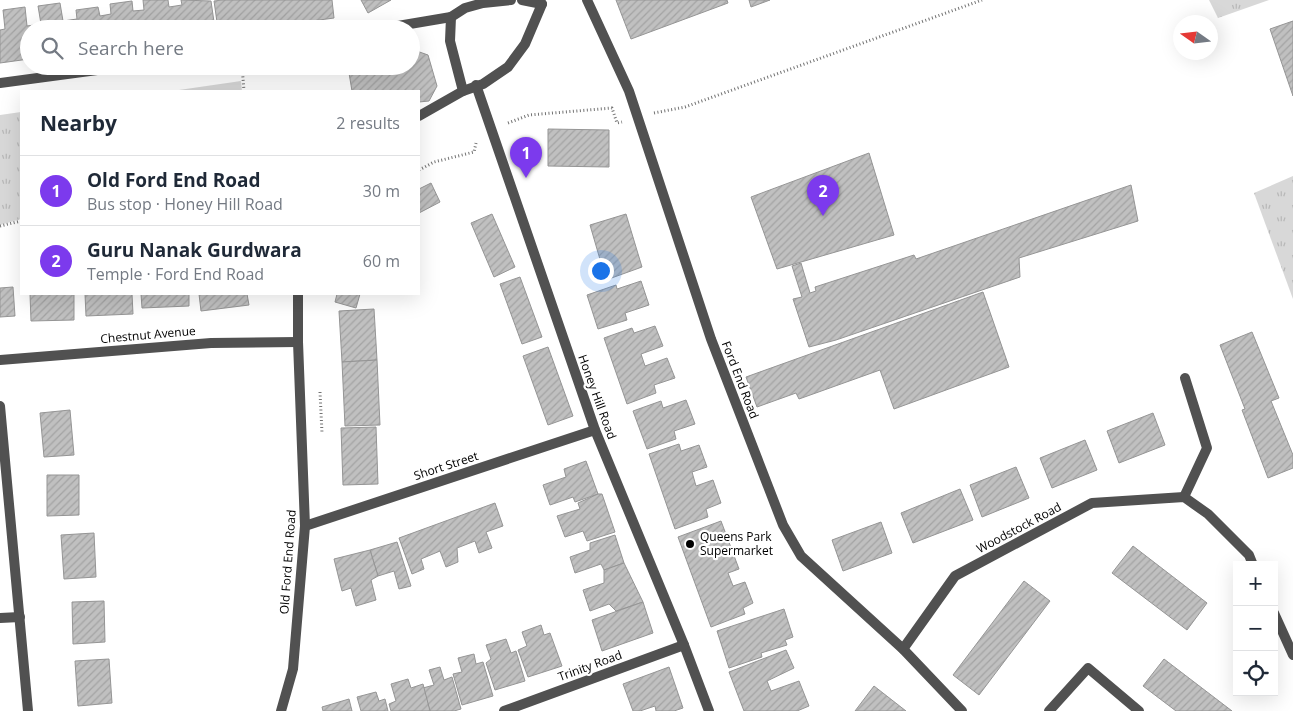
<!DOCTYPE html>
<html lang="en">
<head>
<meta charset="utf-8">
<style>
  :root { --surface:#fff; --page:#f2f2f3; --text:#1f2937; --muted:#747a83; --line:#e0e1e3; --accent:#7c3aed }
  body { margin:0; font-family:"Open Sans",sans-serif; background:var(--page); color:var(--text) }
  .controls { position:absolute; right:15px; bottom:15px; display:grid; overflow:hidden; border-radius:0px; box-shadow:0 5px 20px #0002 }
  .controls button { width:45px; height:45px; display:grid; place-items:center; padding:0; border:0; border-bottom:1px solid var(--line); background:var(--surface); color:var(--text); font:25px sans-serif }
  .compass { position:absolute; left:1173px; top:15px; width:45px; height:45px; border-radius:50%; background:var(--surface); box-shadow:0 5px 20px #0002; rotate:284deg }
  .you { position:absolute; left:600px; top:270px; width:18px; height:18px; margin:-12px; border:4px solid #fff; border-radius:50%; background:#1a73e8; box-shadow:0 0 0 8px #1a73e833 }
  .badge { display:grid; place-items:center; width:32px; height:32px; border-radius:50%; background:var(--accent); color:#fff; font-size:16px; font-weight:700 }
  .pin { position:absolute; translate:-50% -41px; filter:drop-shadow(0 1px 2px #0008) }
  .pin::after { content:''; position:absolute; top:26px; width:18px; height:15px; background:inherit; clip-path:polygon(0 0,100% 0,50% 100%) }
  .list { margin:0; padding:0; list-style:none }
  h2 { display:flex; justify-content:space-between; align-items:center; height:65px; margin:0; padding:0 20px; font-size:21px }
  h2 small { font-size:16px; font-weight:400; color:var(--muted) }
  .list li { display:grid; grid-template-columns:32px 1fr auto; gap:15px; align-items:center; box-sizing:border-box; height:70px; padding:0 20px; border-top:1px solid var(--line) }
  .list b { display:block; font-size:19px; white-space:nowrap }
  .list p { margin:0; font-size:16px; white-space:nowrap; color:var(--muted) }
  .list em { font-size:16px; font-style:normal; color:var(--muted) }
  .icon { flex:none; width:28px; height:28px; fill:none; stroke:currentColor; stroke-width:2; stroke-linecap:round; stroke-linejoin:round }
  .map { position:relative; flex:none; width:1293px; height:711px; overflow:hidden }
  .search { position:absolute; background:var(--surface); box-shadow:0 5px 20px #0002; left:20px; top:20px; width:400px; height:55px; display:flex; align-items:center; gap:12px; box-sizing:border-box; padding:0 18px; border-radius:28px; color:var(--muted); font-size:19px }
  .panel { position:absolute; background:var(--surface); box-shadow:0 5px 20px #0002; left:20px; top:90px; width:400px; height:205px; border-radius:0px }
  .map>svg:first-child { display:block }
</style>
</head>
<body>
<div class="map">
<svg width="1293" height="711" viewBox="0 0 1293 711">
  <defs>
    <pattern id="park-tufts" width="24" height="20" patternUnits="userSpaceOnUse" patternTransform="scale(1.25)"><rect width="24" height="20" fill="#d8d8d8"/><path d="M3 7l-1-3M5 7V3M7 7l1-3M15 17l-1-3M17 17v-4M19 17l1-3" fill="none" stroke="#b8b8b8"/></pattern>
    <pattern id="building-hatch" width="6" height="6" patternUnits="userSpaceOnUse" patternTransform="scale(1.25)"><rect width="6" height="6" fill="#c0c0c0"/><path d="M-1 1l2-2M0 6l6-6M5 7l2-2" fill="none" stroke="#a3a3a3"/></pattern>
  </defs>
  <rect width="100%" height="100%" fill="#fff"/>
  <g fill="url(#park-tufts)">
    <path d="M1209 0H1269L1218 18Z"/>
    <path d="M241 81 242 91H172Z"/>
    <path d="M21 112V219L0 225V115Z"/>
    <path d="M1293 176V299L1254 193Z"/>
  </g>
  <g fill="url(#building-hatch)" stroke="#959595">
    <path d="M143 0H168L169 7 182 5 181 0 211 1 215 29H29V59L0 63V30L5 29 3 10 25 7 27 26 41 24 38 6 60 3 63 21 77 19 76 10 98 7 100 16 111 14 110 4 132 1 133 11 144 10Z"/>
    <path d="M222 0H332L334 18 253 29H218L214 1Z"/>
    <path d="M361 0H391L368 13Z"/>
    <path d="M616 0H727L728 3 631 39Z"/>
    <path d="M749 0H770L751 7Z"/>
    <path d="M1293 21V96L1270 29Z"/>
    <path d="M411 49 428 55 437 86 429 101 419 102V91H352L349 73 371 70V66H411Z"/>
    <path d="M548 129 609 130V167L548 166Z"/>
    <path d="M869 153 894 235 777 269 751 197Z"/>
    <path d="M431 183 440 202 419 213V189Z"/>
    <path d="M1131 185 1138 221 1019 258 1020 277 836 340 809 347 793 299 802 297 792 266 801 263 810 293 816 291 815 287 914 255 916 259Z"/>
    <path d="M492 214 515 267 494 277 471 223Z"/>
    <path d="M626 214 642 267 606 280 590 225Z"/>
    <path d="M520 277 542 337 522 344 500 284Z"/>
    <path d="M641 281 649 305 625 313 627 320 598 329 587 295 616 285 617 289Z"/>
    <path d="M13 287 15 316 0 317V288Z"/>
    <path d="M983 292 1009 367 894 409 880 370 799 399 796 393 757 407 746 377Z"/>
    <path d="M30 294H74V320L31 321Z"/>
    <path d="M85 294H132L133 314 86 316Z"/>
    <path d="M141 294H189V306L142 308Z"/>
    <path d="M199 294H247L249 305 201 311Z"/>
    <path d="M337 294H360L356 308 335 302Z"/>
    <path d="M374 309 377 360 342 362 339 311Z"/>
    <path d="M655 326 663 346 641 354 645 366 667 358 675 378 654 385 656 393 627 404 604 338 632 328 634 333Z"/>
    <path d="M1252 332 1279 398 1271 401 1293 455V468L1268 478 1242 410 1245 409 1220 345Z"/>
    <path d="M548 347 573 416 548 425 523 356Z"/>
    <path d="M377 360 380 425 345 426 342 362Z"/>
    <path d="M686 400 695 424 674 431 676 439 647 449 633 411 661 401 663 408Z"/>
    <path d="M70 410 74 455 44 457 40 413Z"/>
    <path d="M1153 413 1165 445 1119 463 1107 431Z"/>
    <path d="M376 427 378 484 343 485 341 428Z"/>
    <path d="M1085 440 1097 470 1052 488 1040 458Z"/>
    <path d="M679 444 681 451 699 445 707 467 692 472 696 486 713 480 721 503 706 509 708 517 675 529 649 454Z"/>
    <path d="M586 461 598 494 575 502 573 497 550 505 543 485 566 477 564 469Z"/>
    <path d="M1016 467 1029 498 982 517 970 485Z"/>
    <path d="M47 475H79V515L47 516Z"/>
    <path d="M960 489 973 520 913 543 901 513Z"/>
    <path d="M598 494H602L615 532 587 541 583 531 565 537 557 516 580 509 578 503Z"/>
    <path d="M495 503 503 526 486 532 492 548 479 553 475 541 457 548 458 562 446 567 440 551 421 559 424 569 412 574 399 538Z"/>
    <path d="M721 521 739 569 728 573 733 586 745 582 753 603 743 608 745 614 711 627 678 537Z"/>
    <path d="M881 522 892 553 843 571 832 540Z"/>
    <path d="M94 533 96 577 64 579 61 535Z"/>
    <path d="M615 535 624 563 604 570 601 564 575 573 570 557 590 550V543Z"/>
    <path d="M397 542 411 586 399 589 394 571 378 576 370 550Z"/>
    <path d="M1133 546 1207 603 1187 630 1112 573Z"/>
    <path d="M370 550 378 576 371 580 376 600 356 606 351 588 342 591 334 559Z"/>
    <path d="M624 563 643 602 616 611 609 604 590 611 583 590 604 583V570Z"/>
    <path d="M1024 581 1050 601 979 695 953 675Z"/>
    <path d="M104 601 105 642 73 644 72 602Z"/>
    <path d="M643 602 653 633 602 651 592 620Z"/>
    <path d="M784 609 793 637 785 640 787 645 761 653 762 657 729 668 717 631Z"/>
    <path d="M541 625 544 635 550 633 562 666 528 677 518 650 527 646 522 632Z"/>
    <path d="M506 639 511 653 516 651 525 681 495 690 486 663 491 659 486 645Z"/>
    <path d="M786 650 794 668 767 681 771 691 799 681 809 706 797 711H744L729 672Z"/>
    <path d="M474 654 476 664 483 662 493 696 462 705 453 674 462 672 458 658Z"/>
    <path d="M109 659 112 703 78 706 75 661Z"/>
    <path d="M1164 659 1232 711H1176L1143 686Z"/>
    <path d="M440 667 444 680 452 677 461 709 454 711H430L423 688 434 685 429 670Z"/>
    <path d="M669 667 683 708 674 711H656L655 706 640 711H633L623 684Z"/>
    <path d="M408 679 411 688 423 684 430 711H391L389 704 396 701 391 684Z"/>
    <path d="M874 686 906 711H855Z"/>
    <path d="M376 692 379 701 385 699 388 711H361L357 697Z"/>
    <path d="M349 699 352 711H323L322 707Z"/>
  </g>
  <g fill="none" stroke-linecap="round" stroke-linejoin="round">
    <g stroke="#737373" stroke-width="3" stroke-dasharray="1 2.5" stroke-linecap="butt">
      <path d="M242 66 244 91"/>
      <path d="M654 113 685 107 982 0"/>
      <path d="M508 123 529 115 612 108 617 123 622 122"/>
      <path d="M419 170 434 162 474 152 476 143"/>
      <path d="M0 226 21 221"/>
      <path d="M320 392 322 433"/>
    </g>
    <g stroke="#515151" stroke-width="10">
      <path d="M522 0 542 4"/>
      <path d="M587 0 629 91 711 339 783 525 801 556 903 649 962 711"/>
      <path d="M451 17 450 41 463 91"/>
      <path d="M380 29 451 17 465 8 483 3 511 0"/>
      <path d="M0 83 127 66"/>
      <path d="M476 85 595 430 684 645 709 711"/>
      <path d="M419 116 463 91 483 84 508 67 525 44 542 4"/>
      <path d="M0 360 211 343 298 342"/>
      <path d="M0 406 28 711"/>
      <path d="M1184 497 1207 448 1185 378"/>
      <path d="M305 526 595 430"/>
      <path d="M1274 613 1293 655"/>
      <path d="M0 618 20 617"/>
      <path d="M903 649 955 576 1092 503 1184 497 1208 514 1249 555 1253 565"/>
      <path d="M281 711 293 669 305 526 298 342V294"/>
      <path d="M504 711 684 645"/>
      <path d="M1049 711 1088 668 1139 711"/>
    </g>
  </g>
  <circle fill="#000" stroke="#fff" stroke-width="2" cx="690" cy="544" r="5"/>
  <g text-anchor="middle" stroke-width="4.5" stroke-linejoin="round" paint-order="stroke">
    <g font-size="12" fill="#000" stroke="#fff">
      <text transform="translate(148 335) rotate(-5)" y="4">Chestnut Avenue</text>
      <text transform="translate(740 380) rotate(69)" y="4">Ford End Road</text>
      <text transform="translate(597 397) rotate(70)" y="4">Honey Hill Road</text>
      <text transform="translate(446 466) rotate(-18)" y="4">Short Street</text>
      <text transform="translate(1019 528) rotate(-28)" y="4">Woodstock Road</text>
      <text transform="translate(288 562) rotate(-86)" y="4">Old Ford End Road</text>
      <text transform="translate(590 666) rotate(-20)" y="4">Trinity Road</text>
    </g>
    <g font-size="12" fill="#000" stroke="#fff" text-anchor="start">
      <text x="700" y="541">Queens Park<tspan x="700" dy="14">Supermarket</tspan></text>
    </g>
  </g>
</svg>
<div class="controls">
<button>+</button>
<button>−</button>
<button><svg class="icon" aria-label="locate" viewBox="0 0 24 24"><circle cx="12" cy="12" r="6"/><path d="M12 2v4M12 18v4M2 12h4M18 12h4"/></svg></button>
</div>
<svg class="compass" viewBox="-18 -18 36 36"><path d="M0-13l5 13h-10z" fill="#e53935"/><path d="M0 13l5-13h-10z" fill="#747a83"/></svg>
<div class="you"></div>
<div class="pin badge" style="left:526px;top:178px">1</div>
<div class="pin badge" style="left:823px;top:216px">2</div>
<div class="search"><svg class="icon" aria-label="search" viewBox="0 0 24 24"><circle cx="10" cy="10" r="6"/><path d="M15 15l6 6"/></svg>Search here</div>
<section class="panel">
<h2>Nearby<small>2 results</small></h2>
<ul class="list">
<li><span class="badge">1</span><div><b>Old Ford End Road</b><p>Bus stop · Honey Hill Road</p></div><em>30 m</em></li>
<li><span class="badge">2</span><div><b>Guru Nanak Gurdwara</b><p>Temple · Ford End Road</p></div><em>60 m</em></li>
</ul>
</section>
</div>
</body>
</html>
